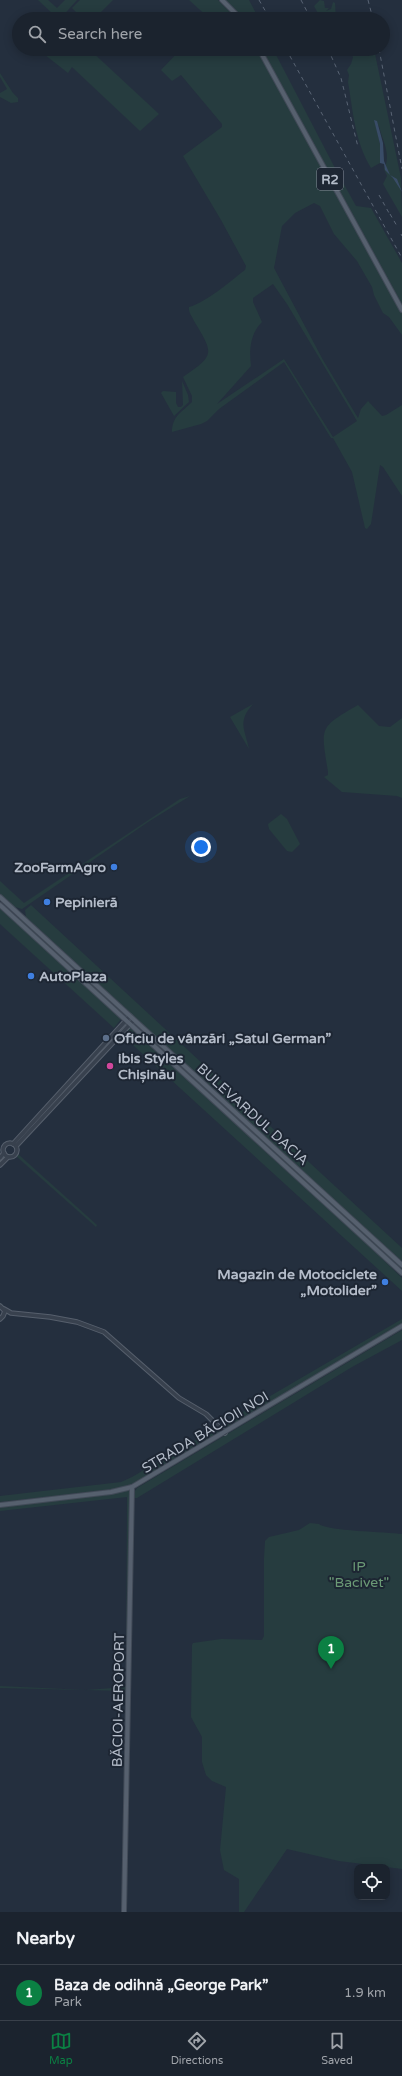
<!DOCTYPE html>
<html lang="en">
<head>
<meta charset="utf-8">
<style>
  :root { --surface:#1b232e; --page:#282f3a; --text:#f1f3f6; --muted:#a0a4aa; --line:#39404a; --accent:#0b8043 }
  body { margin:0; font-family:"Varela Round",sans-serif; background:var(--page); color:var(--text) }
  .controls { position:absolute; right:12px; bottom:12px; display:grid; overflow:hidden; border-radius:8px; box-shadow:0 2px 10px #0003 }
  .controls button { width:36px; height:36px; display:grid; place-items:center; padding:0; border:0; border-bottom:1px solid var(--line); background:var(--surface); color:var(--text); font:20px sans-serif }
  .you { position:absolute; left:201px; top:847px; width:14px; height:14px; margin:-10px; border:3px solid #fff; border-radius:50%; background:#1a73e8; box-shadow:0 0 0 6px #1a73e833 }
  .badge { display:grid; place-items:center; width:26px; height:26px; border-radius:50%; background:var(--accent); color:#fff; font-size:13px; font-weight:700 }
  .pin { position:absolute; translate:-50% -33px; filter:drop-shadow(0 1px 2px #0008) }
  .pin::after { content:''; position:absolute; top:21px; width:14px; height:12px; background:inherit; clip-path:polygon(0 0,100% 0,50% 100%) }
  .list { margin:0; padding:0; list-style:none }
  h2 { display:flex; justify-content:space-between; align-items:center; height:52px; margin:0; padding:0 16px; font-size:17px }
  h2 small { font-size:13px; font-weight:400; color:var(--muted) }
  .list li { display:grid; grid-template-columns:26px 1fr auto; gap:12px; align-items:center; box-sizing:border-box; height:56px; padding:0 16px; border-top:1px solid var(--line) }
  .list b { display:block; font-size:15px; white-space:nowrap }
  .list p { margin:0; font-size:13px; white-space:nowrap; color:var(--muted) }
  .list em { font-size:13px; font-style:normal; color:var(--muted) }
  .icon { flex:none; width:22px; height:22px; fill:none; stroke:currentColor; stroke-width:2; stroke-linecap:round; stroke-linejoin:round }
  .map { position:relative; flex:none; width:402px; height:1912px; overflow:hidden }
  .search { position:absolute; background:var(--surface); box-shadow:0 2px 10px #0003; left:12px; right:12px; top:12px; height:44px; display:flex; align-items:center; gap:10px; box-sizing:border-box; padding:0 14px; border-radius:22px; color:var(--muted); font-size:15px }
  .sheet { height:108px; background:var(--surface) }
  nav { display:flex; justify-content:space-around; align-items:center; box-sizing:border-box; height:56px; border-top:1px solid var(--line); background:var(--surface); font-size:11px; color:var(--muted) }
  nav a { display:grid; justify-items:center; gap:2px }
  nav .on { color:var(--accent) }
  .map>svg:first-child { display:block }
</style>
</head>
<body>
<div class="map">
<svg width="402" height="1912" viewBox="0 0 402 1912">
  <rect width="100%" height="100%" fill="#242f3e"/>
  <g fill="#263c3f" fill-rule="evenodd">
    <path d="M38 0H48L57 8 65 0H77L60 19H52L54 15Z"/>
    <path d="M80 0H113L94 19H83L72 8Z"/>
    <path d="M189 0H218L237 19H210Z"/>
    <path d="M226 0H249L259 19H245Z"/>
    <path d="M320 0 324 1 325 8H329L326 11 331 9 333 2 335 3 336 18 345 17 352 19H321L314 6Z"/>
    <path d="M42 49H89L159 114 140 131 72 67 68 73 40 51Z"/>
    <path d="M181 49H256L402 313V335L389 317 383 313 374 295 372 287 357 261 334 234 320 206 314 203 295 213 282 226 274 268 323 360 358 418 361 409 368 401 382 416 386 415 402 405V496L383 467 380 465 371 524 367 529 365 528 352 472 333 438H331L284 362 219 409 207 421 201 424 172 432C172 416 182 412 192 402V396L183 377C215 355 214 354 194 321 192 316 188 312 189 307 207 302 229 282 245 270L246 266 221 220 183 156 222 127V124L181 75 172 81 161 70ZM273 284 287 304 357 421 333 437 284 359 217 404 251 366C249 350 250 334 262 322L253 302V298Z"/>
    <path d="M262 49H273L336 170 356 206 371 208 402 263V304Z"/>
    <path d="M339 49H374L401 178 402 217 383 184 387 176 384 169C392 155 382 140 379 126L376 124 380 144V163L371 168C355 142 353 112 348 82L349 75 347 70 351 64 353 57 351 54 342 52Z"/>
    <path d="M0 73 13 93 18 98V102L11 103 0 97V93L7 89 0 77Z"/>
    <path d="M182 381 188 395 189 402 174 416 161 393 163 391 176 392V403L178 407H181L183 405Z"/>
    <path d="M253 704C237 722 245 729 249 749L230 717Z"/>
    <path d="M358 705 379 726 390 727 402 718V798L397 796 342 792 324 777 328 775V772C321 727 318 728 358 705Z"/>
    <path d="M190 796 148 822 22 909 12 906 0 894V881L24 903 180 799Z"/>
    <path d="M281 814 287 819 300 844 292 852 287 851 269 829 268 824Z"/>
    <path d="M31 905 402 1248V1261L350 1215 26 917 25 910Z"/>
    <path d="M0 908 121 1019 114 1028 0 924Z"/>
    <path d="M19 917 127 1016 126 1017 18 918Z"/>
    <path d="M130 1028 372 1249 402 1278V1291L123 1036Z"/>
    <path d="M150 1040 154 1041 402 1268V1271Z"/>
    <path d="M18 1154 97 1225 96 1227 16 1156Z"/>
    <path d="M402 1319V1324L135 1483 113 1489 0 1502V1496L121 1482 132 1477Z"/>
    <path d="M402 1330V1340L352 1367 137 1498H134L135 1491 137 1488Z"/>
    <path d="M129 1490 130 1513 123 1912H122L126 1691 0 1688V1686L86 1690 126 1687 127 1497 0 1511V1507Z"/>
    <path d="M310 1523 319 1524C326 1531 387 1532 402 1534V1869L339 1861 287 1849 244 1912H239V1879L224 1870 220 1850 226 1787 212 1781 206 1775 202 1762V1737L191 1717 192 1645 193 1643 221 1639 262 1640 264 1636V1558L265 1541 269 1537 299 1530Z"/>
  </g>
  <path fill="#394c67" d="M374 120 377 121 383 143 384 161 390 175 397 179 402 192 393 178 385 170 384 164 380 163V144Z"/>
  <g fill="none" stroke-linecap="round" stroke-linejoin="round">
    <g stroke="#565f6c" stroke-width="5.5">
      <g id="minor">
        <circle cx="10" cy="1150" r="7"/>
        <path d="M13 1144 130 1016"/>
        <path d="M16 1146 134 1020"/>
        <path d="M0 1158 4 1153"/>
        <path d="M0 1165 8 1157"/>
        <path d="M0 1306 5 1311 3 1316 0 1319"/>
        <path d="M4 1309 11 1313 50 1317 77 1322 104 1332 179 1398 206 1414 225 1433"/>
      </g>
    </g>
    <g stroke="#414a57" stroke-width="6">
      <g id="major">
        <path d="M222 0 241 19"/>
        <path d="M259 49 402 310"/>
        <path d="M0 897 402 1265"/>
        <path d="M0 905 402 1273"/>
        <path d="M0 1505 111 1492 132 1487 402 1326"/>
        <path d="M124 1912 132 1487"/>
      </g>
    </g>
    <use href="#minor" stroke="#38414e" stroke-width="3.5"/>
    <use href="#major" stroke="#56606e" stroke-width="4"/>
    <g stroke="#5a6575" stroke-width="1" stroke-dasharray="4 4" stroke-linecap="butt">
      <path d="M259 0 270 19"/>
      <path d="M301 0 311 19"/>
      <path d="M368 0 373 19"/>
      <path d="M286 49 402 258"/>
      <path d="M328 49 341 78 358 147"/>
      <path d="M379 49 402 169"/>
      <path d="M379 195 389 213"/>
      <path d="M390 214 397 226"/>
      <path d="M401 234 402 236"/>
    </g>
  </g>
  <g fill="#3f7fe0" stroke="#1d2633" stroke-width="1.5">
    <circle cx="114" cy="867" r="4"/>
    <circle cx="47" cy="902" r="4"/>
    <circle cx="31" cy="976" r="4"/>
    <circle cx="385" cy="1282" r="4"/>
  </g>
  <circle fill="#5c6f8a" stroke="#1d2633" stroke-width="1.5" cx="106" cy="1038" r="4"/>
  <circle fill="#d1479c" stroke="#1d2633" stroke-width="1.5" cx="110" cy="1066" r="4"/>
  <g text-anchor="middle" stroke-width="4" stroke-linejoin="round" paint-order="stroke">
    <rect fill="#1d2633" stroke="#878f9c" stroke-width="1" x="317" y="168" width="26" height="22" rx="3"/>
    <g font-size="13" font-weight="bold" fill="#b4bcc9">
      <text x="330" y="184">R2</text>
    </g>
    <g font-size="14" font-weight="bold" fill="#b4bcc9" stroke="#1d2633" text-anchor="start">
      <text x="106" y="872" text-anchor="end">ZooFarmAgro</text>
      <text x="55" y="907">Pepinieră</text>
      <text x="39" y="981">AutoPlaza</text>
      <text x="114" y="1043">Oficiu de vânzări „Satul German”</text>
      <text x="118" y="1063">ibis Styles<tspan x="118" dy="16">Chișinău</tspan></text>
      <text x="377" y="1279" text-anchor="end">Magazin de Motociclete<tspan x="377" dy="16">„Motolider”</tspan></text>
    </g>
    <g font-size="14" fill="#b4bcc9" stroke="#1d2633">
      <text transform="translate(253 1114) rotate(42)" y="5">BULEVARDUL DACIA</text>
      <text transform="translate(205 1432) rotate(-31)" y="5">STRADA BĂCIOII NOI</text>
      <text transform="translate(118 1700) rotate(-89)" y="5">BĂCIOI-AEROPORT</text>
    </g>
    <g font-size="14" fill="#6b9a76" stroke="#1d2633">
      <text x="359" y="1571">IP<tspan x="359" dy="16">"Bacivet"</tspan></text>
    </g>
  </g>
</svg>
<div class="controls">
<button><svg class="icon" aria-label="locate" viewBox="0 0 24 24"><circle cx="12" cy="12" r="6"/><path d="M12 2v4M12 18v4M2 12h4M18 12h4"/></svg></button>
</div>
<div class="you"></div>
<div class="pin badge" style="left:331px;top:1669px">1</div>
<div class="search"><svg class="icon" aria-label="search" viewBox="0 0 24 24"><circle cx="10" cy="10" r="6"/><path d="M15 15l6 6"/></svg>Search here</div>
</div>
<section class="sheet">
<h2>Nearby<small></small></h2>
<ul class="list">
<li><span class="badge">1</span><div><b>Baza de odihnă „George Park”</b><p>Park</p></div><em>1.9 km</em></li>
</ul>
</section>
<nav>
<a class="on"><svg class="icon" aria-label="map" viewBox="0 0 24 24"><path d="M3 6l6-2 6 2 6-2v14l-6 2-6-2-6 2zM9 4v14M15 6v14"/></svg>Map</a>
<a><svg class="icon" aria-label="directions" viewBox="0 0 24 24"><path d="M12 3l9 9-9 9-9-9zM9 14v-3h6M13 9l2 2-2 2"/></svg>Directions</a>
<a><svg class="icon" aria-label="saved" viewBox="0 0 24 24"><path d="M7 4h10v16l-5-4-5 4z"/></svg>Saved</a>
</nav>
</body>
</html>
